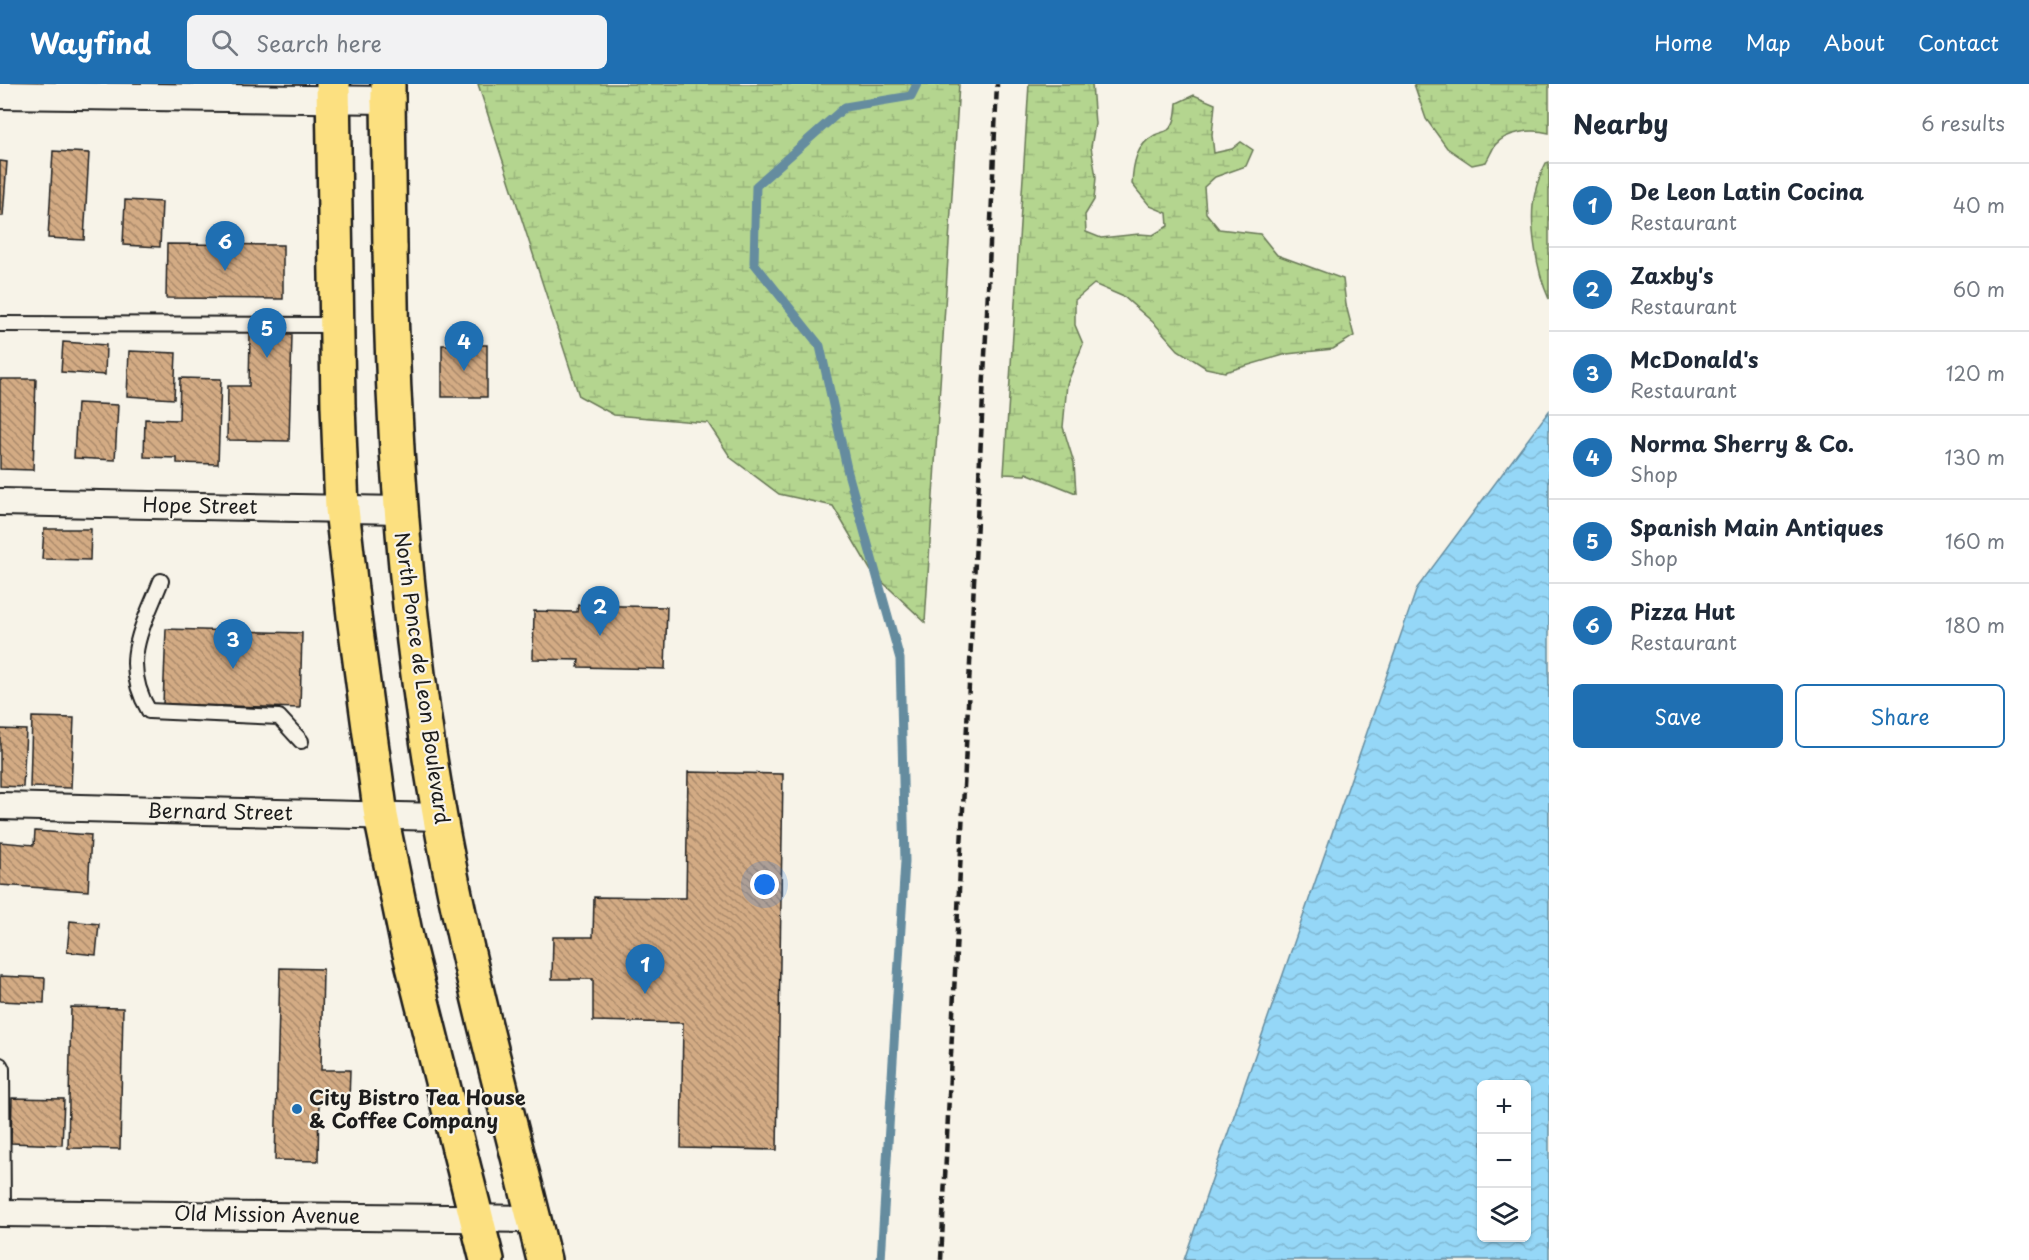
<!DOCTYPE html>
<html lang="en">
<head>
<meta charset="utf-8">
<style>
  :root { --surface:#fff; --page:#f2f2f3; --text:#1f2937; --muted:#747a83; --line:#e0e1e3; --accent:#1f6fb2 }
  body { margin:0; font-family:"Playpen Sans",sans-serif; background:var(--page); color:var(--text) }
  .controls { position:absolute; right:18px; bottom:18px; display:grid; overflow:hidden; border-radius:9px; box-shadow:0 2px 4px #0004 }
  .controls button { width:54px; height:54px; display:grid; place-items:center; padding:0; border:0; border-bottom:2px solid var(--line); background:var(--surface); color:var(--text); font:30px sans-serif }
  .you { position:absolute; left:765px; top:801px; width:21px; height:21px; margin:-15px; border:4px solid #fff; border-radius:50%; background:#1a73e8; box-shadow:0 0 0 9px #1a73e833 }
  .badge { display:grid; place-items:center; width:39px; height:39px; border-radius:50%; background:var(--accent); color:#fff; font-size:20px; font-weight:700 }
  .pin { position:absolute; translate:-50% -50px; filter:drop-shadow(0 2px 3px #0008) }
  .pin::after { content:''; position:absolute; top:32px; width:21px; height:18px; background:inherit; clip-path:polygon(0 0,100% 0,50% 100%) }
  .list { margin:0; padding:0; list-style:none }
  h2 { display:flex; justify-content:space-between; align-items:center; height:78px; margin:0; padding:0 24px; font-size:26px }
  h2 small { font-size:20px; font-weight:400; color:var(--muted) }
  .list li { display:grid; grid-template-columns:39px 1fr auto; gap:18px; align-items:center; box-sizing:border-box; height:84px; padding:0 24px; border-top:2px solid var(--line) }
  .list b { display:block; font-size:22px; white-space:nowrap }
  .list p { margin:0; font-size:20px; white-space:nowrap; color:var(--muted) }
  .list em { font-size:20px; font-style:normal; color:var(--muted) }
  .actions { display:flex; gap:12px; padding:18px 24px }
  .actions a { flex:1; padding:14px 0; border:2px solid var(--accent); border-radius:9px; text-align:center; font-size:21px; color:var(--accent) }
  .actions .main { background:var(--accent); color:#fff }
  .icon { flex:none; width:33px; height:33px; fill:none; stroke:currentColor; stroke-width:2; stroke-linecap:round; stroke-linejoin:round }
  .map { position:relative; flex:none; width:1549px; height:1176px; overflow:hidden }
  header { display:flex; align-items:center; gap:36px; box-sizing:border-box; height:84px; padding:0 30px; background:var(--accent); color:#fff }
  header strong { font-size:28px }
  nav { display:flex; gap:33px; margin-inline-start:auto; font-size:21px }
  .search { width:420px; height:54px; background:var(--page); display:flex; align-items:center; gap:15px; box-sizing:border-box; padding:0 21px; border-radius:9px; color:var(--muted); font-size:22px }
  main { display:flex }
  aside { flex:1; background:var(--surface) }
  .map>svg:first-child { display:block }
</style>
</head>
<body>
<header>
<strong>Wayfind</strong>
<div class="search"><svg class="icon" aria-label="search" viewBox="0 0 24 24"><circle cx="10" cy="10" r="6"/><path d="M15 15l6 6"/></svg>Search here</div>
<nav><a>Home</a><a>Map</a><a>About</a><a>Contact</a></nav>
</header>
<main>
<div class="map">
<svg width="1549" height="1176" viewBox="0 0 1549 1176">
  <defs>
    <pattern id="wetland-marsh" width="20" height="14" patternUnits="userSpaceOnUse" patternTransform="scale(1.5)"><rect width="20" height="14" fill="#b4d58f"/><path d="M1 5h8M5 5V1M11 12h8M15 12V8" fill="none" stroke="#9ab67b"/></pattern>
    <pattern id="water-waves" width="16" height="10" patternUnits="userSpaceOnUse" patternTransform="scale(1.5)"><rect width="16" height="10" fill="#95d7f7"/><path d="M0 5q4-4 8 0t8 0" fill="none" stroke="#80b8d3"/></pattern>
    <pattern id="building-back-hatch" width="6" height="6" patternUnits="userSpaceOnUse" patternTransform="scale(1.5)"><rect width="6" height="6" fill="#d3ab84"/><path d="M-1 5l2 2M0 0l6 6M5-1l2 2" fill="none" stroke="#aa8a6b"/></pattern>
  </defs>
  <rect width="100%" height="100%" fill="#f7f3e8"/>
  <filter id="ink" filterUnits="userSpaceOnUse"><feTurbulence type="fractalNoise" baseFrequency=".0167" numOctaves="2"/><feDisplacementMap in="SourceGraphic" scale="12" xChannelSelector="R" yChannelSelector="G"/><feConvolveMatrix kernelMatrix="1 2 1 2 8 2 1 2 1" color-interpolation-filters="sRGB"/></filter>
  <g filter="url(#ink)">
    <g fill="url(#wetland-marsh)" stroke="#687856" stroke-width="1.5">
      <path d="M478 0H959L925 538 871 487 833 422 779 410 731 374 708 339 614 331 579 312Z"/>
      <path d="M1029 0H1092L1095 40 1091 63 1096 93 1094 116 1085 131 1086 148 1101 154 1139 150 1153 151 1168 142 1167 129 1150 122 1132 100C1133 80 1136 61 1155 51 1159 49 1165 48 1168 46 1176 40 1176 28 1177 19L1194 11 1215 20 1212 51 1214 69 1232 65 1241 58 1253 66 1246 82 1215 93 1204 103 1206 129 1219 145 1260 150 1277 171 1343 195 1346 221 1354 252 1333 265 1287 270 1225 288 1206 284 1178 266 1155 240 1124 213 1094 200 1075 216V241L1083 260 1067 300 1063 343 1074 379 1076 409 1026 389 1025 391 1004 390Z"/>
      <path d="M1414 0H1549V49C1532 45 1507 47 1495 61 1492 66 1489 73 1486 78L1472 81 1447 64 1426 35Z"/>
      <path d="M1549 78V215C1537 189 1528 138 1535 109 1537 99 1541 89 1546 79Z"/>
    </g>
    <path fill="url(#water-waves)" stroke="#658c9f" stroke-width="1.5" fill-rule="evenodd" d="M1549 327V1176H1184L1417 504ZM1482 1000H1526V1154H1482Z"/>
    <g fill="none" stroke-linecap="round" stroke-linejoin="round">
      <path stroke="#658c9f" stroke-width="9" d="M881 1176 905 777 900 575 848 389 820 262 754 179 756 102 845 23 911 12 917 0"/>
    </g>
    <g fill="url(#building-back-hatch)" stroke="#1c1c1c" stroke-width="1.5">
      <path d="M53 67 89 69 84 156 48 154Z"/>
      <path d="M0 77 7 78 3 132H0Z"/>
      <path d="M125 116 162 118 160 163 123 161Z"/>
      <path d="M167 160 283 161V215L166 214Z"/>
      <path d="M250 250 292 251 289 357 227 356 228 302H249Z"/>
      <path d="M63 258 106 261 105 291 61 288Z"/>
      <rect x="442" y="261" width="45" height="52"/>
      <path d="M129 267 176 269 174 315 127 312Z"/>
      <path d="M180 294 221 295 218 380 177 379V374L144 373 145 335 179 336Z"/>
      <path d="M0 295H36L33 386 0 385Z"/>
      <path d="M77 319 118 321 115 376 74 374Z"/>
      <path d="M44 445H91L90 476 42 475Z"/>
      <path d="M578 521 667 523 665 585 578 583 579 576 533 575 534 527 577 528Z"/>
      <path d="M166 545 302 549 300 624 163 620Z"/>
      <path d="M32 633 74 634 71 704 30 703Z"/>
      <path d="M0 645 26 646 23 703 0 702Z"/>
      <path d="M688 688 783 690 777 1066 681 1064 683 939 593 937V895H552L553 853H593L594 813 686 814Z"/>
      <path d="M35 747 91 751 88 807 0 801V758L34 761Z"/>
      <path d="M70 837 99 840 96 871 67 868Z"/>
      <path d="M280 884 323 885 321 986H350L349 1018 319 1017 318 1077 275 1076Z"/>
      <path d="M0 892 45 894 44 919 0 917Z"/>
      <path d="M71 923 123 924 120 1065 68 1064Z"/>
      <path d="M12 1014 64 1015 62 1061 11 1059Z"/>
    </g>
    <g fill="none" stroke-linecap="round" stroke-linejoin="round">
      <g stroke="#1c1c1c" stroke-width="18">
        <g id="lane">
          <path d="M0 240 335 241"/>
          <path d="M161 497C142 545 120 578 149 627L279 633 301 657"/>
          <path d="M0 981 2 985 3 1129"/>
        </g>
      </g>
      <g stroke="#1c1c1c" stroke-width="30">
        <g id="street">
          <path d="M0 11 388 16"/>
          <path d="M0 418 400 426"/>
          <path d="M0 722 440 733"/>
          <path d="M0 1129 534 1135"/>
        </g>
      </g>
      <g stroke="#1c1c1c" stroke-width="38">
        <path id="primary" d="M388 16 390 164"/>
      </g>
      <g stroke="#1c1c1c" stroke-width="38">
        <g id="highway">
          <path d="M333 0 338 321 342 425 354 532 381 732 407 858 487 1176"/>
          <path d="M388 0V16"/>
          <path d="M390 164C392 355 406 545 440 734 467 883 508 1029 544 1176"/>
        </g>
      </g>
      <use href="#lane" stroke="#f7f3e8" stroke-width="14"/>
      <use href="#street" stroke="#f7f3e8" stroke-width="26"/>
      <use href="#primary" stroke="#fce080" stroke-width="33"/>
      <use href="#highway" stroke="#fce080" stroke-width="33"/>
      <path stroke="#1c1c1c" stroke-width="4.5" stroke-dasharray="9 4.5" stroke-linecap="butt" d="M941 1176 986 251 997 0"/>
    </g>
  </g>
  <circle fill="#1f6fb2" stroke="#f7f3e8" stroke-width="2" cx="297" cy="1025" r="6"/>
  <g text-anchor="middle" stroke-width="4.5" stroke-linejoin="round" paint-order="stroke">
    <g font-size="20" fill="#1c1c1c" stroke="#f7f3e8">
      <text transform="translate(200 422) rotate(1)" y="7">Hope Street</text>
      <text transform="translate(422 594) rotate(82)" y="7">North Ponce de Leon Boulevard</text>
      <text transform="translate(220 728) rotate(1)" y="7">Bernard Street</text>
      <text transform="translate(267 1131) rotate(1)" y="7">Old Mission Avenue</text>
    </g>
    <g font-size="20" font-weight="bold" fill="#1c1c1c" stroke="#f7f3e8" text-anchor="start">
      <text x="309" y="1021">City Bistro Tea House<tspan x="309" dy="23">&amp; Coffee Company</tspan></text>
    </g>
  </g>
</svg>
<div class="controls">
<button>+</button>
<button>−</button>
<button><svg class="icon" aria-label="layers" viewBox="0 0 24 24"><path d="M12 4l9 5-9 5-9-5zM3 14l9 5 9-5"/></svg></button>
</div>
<div class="you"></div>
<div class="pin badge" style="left:645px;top:910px">1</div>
<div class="pin badge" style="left:600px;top:552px">2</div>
<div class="pin badge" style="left:233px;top:585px">3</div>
<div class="pin badge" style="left:464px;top:287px">4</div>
<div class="pin badge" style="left:267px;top:274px">5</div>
<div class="pin badge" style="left:225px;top:187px">6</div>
</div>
<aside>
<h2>Nearby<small>6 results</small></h2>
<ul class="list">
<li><span class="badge">1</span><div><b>De Leon Latin Cocina</b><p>Restaurant</p></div><em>40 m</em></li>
<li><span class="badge">2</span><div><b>Zaxby's</b><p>Restaurant</p></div><em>60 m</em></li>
<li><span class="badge">3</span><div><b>McDonald's</b><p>Restaurant</p></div><em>120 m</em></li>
<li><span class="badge">4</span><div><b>Norma Sherry &amp; Co.</b><p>Shop</p></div><em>130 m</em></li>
<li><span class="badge">5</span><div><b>Spanish Main Antiques</b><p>Shop</p></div><em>160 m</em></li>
<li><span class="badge">6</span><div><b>Pizza Hut</b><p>Restaurant</p></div><em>180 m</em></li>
</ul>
<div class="actions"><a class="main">Save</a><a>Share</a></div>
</aside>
</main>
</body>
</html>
